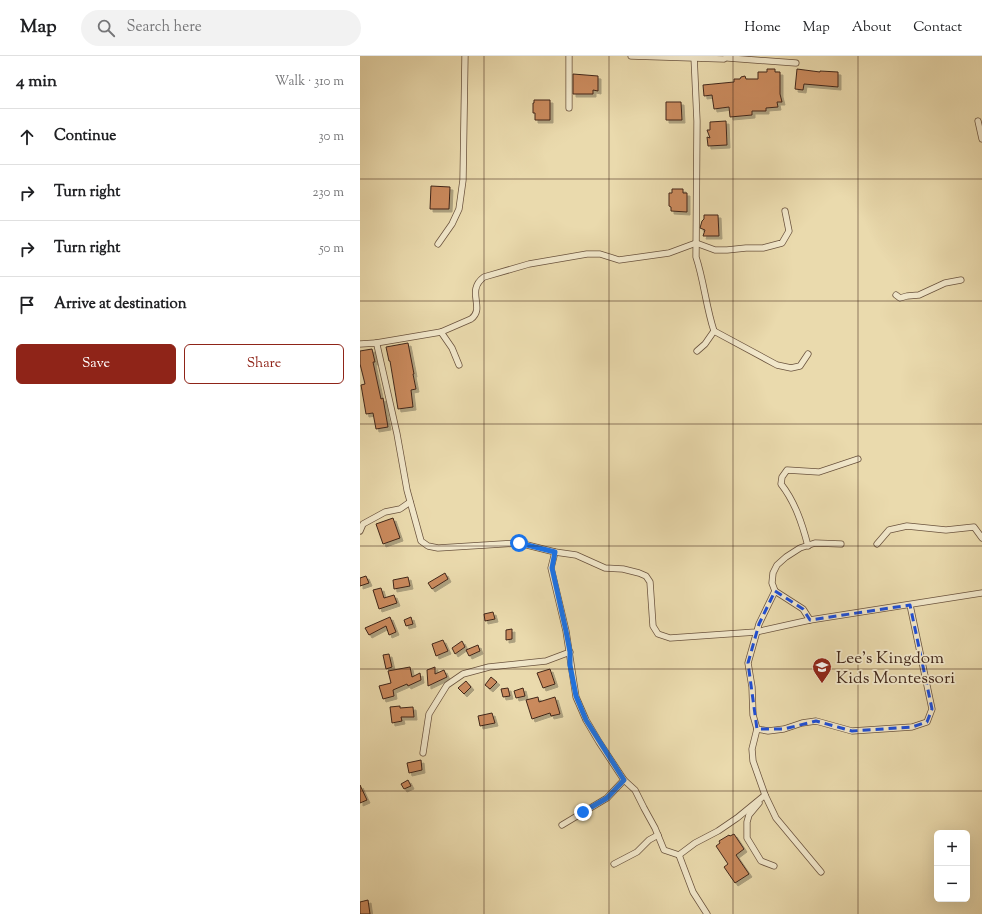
<!DOCTYPE html>
<html lang="en">
<head>
<meta charset="utf-8">
<style>
  :root { --surface:#fff; --page:#f2f2f2; --text:#202124; --muted:#757577; --line:#e0e0e0; --accent:#8f2418 }
  body { margin:0; font-family:"Sorts Mill Goudy",serif; background:var(--page); color:var(--text) }
  .controls { position:absolute; right:12px; bottom:12px; display:grid; overflow:hidden; border-radius:6px; box-shadow:0 4px 16px #0002 }
  .controls button { width:36px; height:36px; display:grid; place-items:center; padding:0; border:0; border-bottom:1px solid var(--line); background:var(--surface); color:var(--text); font:20px sans-serif }
  .stop { position:absolute; width:12px; height:12px; margin:-9px; border:3px solid #1a73e8; border-radius:50%; background:#fff }
  .stop.end { background:#1a73e8; border-color:#fff; box-shadow:0 1px 4px #0008 }
  .list { margin:0; padding:0; list-style:none }
  h2 { display:flex; justify-content:space-between; align-items:center; height:52px; margin:0; padding:0 16px; font-size:17px }
  h2 small { font-size:13px; font-weight:400; color:var(--muted) }
  .list li { display:grid; grid-template-columns:26px 1fr auto; gap:12px; align-items:center; box-sizing:border-box; height:56px; padding:0 16px; border-top:1px solid var(--line) }
  .list b { display:block; font-size:15px; white-space:nowrap }
  .list em { font-size:13px; font-style:normal; color:var(--muted) }
  .actions { display:flex; gap:8px; padding:12px 16px }
  .actions a { flex:1; padding:9px 0; border:1px solid var(--accent); border-radius:6px; text-align:center; font-size:14px; color:var(--accent) }
  .actions .main { background:var(--accent); color:#fff }
  .icon { flex:none; width:22px; height:22px; fill:none; stroke:currentColor; stroke-width:2; stroke-linecap:round; stroke-linejoin:round }
  .map { position:relative; flex:none; width:622px; height:858px; overflow:hidden }
  header { display:flex; align-items:center; gap:24px; box-sizing:border-box; height:56px; padding:0 20px; background:var(--surface); border-bottom:1px solid var(--line) }
  header strong { font-size:19px }
  nav { display:flex; gap:22px; margin-inline-start:auto; font-size:14px }
  .search { width:280px; height:36px; background:var(--page); display:flex; align-items:center; gap:10px; box-sizing:border-box; padding:0 14px; border-radius:22px; color:var(--muted); font-size:15px }
  main { display:flex }
  aside { flex:1; background:var(--surface) }
  .map>svg:first-child { display:block }
</style>
</head>
<body>
<header>
<strong>Map</strong>
<div class="search"><svg class="icon" aria-label="search" viewBox="0 0 24 24"><circle cx="10" cy="10" r="6"/><path d="M15 15l6 6"/></svg>Search here</div>
<nav><a>Home</a><a>Map</a><a>About</a><a>Contact</a></nav>
</header>
<main>
<aside>
<h2>4 min<small>Walk · 310 m</small></h2>
<ul class="list">
<li><svg class="icon" aria-label="ahead" viewBox="0 0 24 24"><path d="M12 20V5M6 11l6-6 6 6"/></svg><div><b>Continue</b></div><em>30 m</em></li>
<li><svg class="icon" aria-label="right" viewBox="0 0 24 24"><path d="M7 20v-9h11M14 6l5 5-5 5"/></svg><div><b>Turn right</b></div><em>230 m</em></li>
<li><svg class="icon" aria-label="right" viewBox="0 0 24 24"><path d="M7 20v-9h11M14 6l5 5-5 5"/></svg><div><b>Turn right</b></div><em>50 m</em></li>
<li><svg class="icon" aria-label="arrive" viewBox="0 0 24 24"><path d="M6 21V4h12l-3 4 3 4H6"/></svg><div><b>Arrive at destination</b></div></li>
</ul>
<div class="actions"><a class="main">Save</a><a>Share</a></div>
</aside>
<div class="map">
<svg width="622" height="858" viewBox="0 0 622 858">
  <defs>
    <filter id="shadow"><feDropShadow dx="3" dy="3" stdDeviation="0" flood-color="#0004"/></filter>
  </defs>
  <rect width="100%" height="100%" fill="#eadaad"/>
  <filter id="stains"><feTurbulence type="fractalNoise" baseFrequency=".005" numOctaves="4"/><feColorMatrix values="0 0 0 0 .2 0 0 0 0 .09 0 0 0 0 .02 0 0 0 .5 -.17"/></filter>
  <radialGradient id="worn" r=".72"><stop offset=".6" stop-color="#630" stop-opacity="0"/><stop offset="1" stop-color="#630" stop-opacity=".3"/></radialGradient>
  <g fill="#ca8a5d" stroke="#402619" filter="url(#shadow)">
    <path d="M407 13H415V16H420V38L422 46H417L418 51 406 52V55H392V59L370 61 369 51 354 53 352 39 344 40 343 29 374 26V23H380L381 21 385 20 386 23H398V16H407Z"/>
    <path d="M437 13 460 16V15L478 16V31L444 28 443 34 435 33Z"/>
    <path d="M213 18 238 20V35L233 34V38H213Z"/>
    <path d="M174 44H190V64H175V57H173V47H174Z"/>
    <path d="M306 46H321L322 64H306Z"/>
    <path d="M366 65 367 89 348 90 347 81 350 82 347 74H350V66Z"/>
    <path d="M71 130 90 131 89 153H70Z"/>
    <path d="M312 133H323V137H327V156L311 155V151L309 150V137H312Z"/>
    <path d="M344 159H358L359 180H343L345 174 340 172 342 165 344 163Z"/>
    <path d="M48 287 54 318H53L56 333 51 334 53 351 38 353 30 305H29L26 291Z"/>
    <path d="M12 293 15 306H13L21 343 23 342 28 371 16 373 13 357 6 358 1 329 5 328 0 308V295Z"/>
    <path d="M33 462 40 482 23 488 16 468Z"/>
    <path d="M85 517 88 523 72 533 68 527Z"/>
    <path d="M6 520 9 527 0 530V522Z"/>
    <path d="M48 521 50 530 34 533 33 524Z"/>
    <path d="M21 532 24 542 34 539 37 547 19 553 13 534Z"/>
    <path d="M133 556 135 563 125 565 124 558Z"/>
    <path d="M30 561 36 576 29 579 26 570 9 579 5 572Z"/>
    <path d="M51 561 53 568 46 570 44 564Z"/>
    <path d="M152 573V583L146 584V574Z"/>
    <path d="M83 584 88 595 76 600 72 588Z"/>
    <path d="M102 585 105 591 95 598 92 592Z"/>
    <path d="M118 589 120 595 109 600 106 594Z"/>
    <path d="M29 598 32 611 26 613 23 599Z"/>
    <path d="M50 611 52 621 60 617 61 624 48 630 47 628 33 634 34 640 23 643 19 630 31 627 28 615Z"/>
    <path d="M75 611V618L84 614 87 621 68 630 67 614Z"/>
    <path d="M190 613 195 628 183 632 177 617Z"/>
    <path d="M131 621 137 626 130 633 125 629Z"/>
    <path d="M106 625 111 631 104 638 98 632Z"/>
    <path d="M148 632 150 640 143 641 141 633Z"/>
    <path d="M163 632 165 640 156 642 154 635Z"/>
    <path d="M178 641 179 646 195 641 200 658 191 660 190 657 172 663 166 644Z"/>
    <path d="M40 650V652L53 651 54 661H41L42 665 32 667 30 651Z"/>
    <path d="M132 657 135 667 120 670 118 660Z"/>
    <path d="M61 704 62 714 49 717 47 707Z"/>
    <path d="M48 724 51 730 44 733 41 728Z"/>
    <path d="M0 729 7 744 0 747Z"/>
    <path d="M374 778 384 793 376 799 389 818 375 827 364 811 368 808 356 790 360 787 359 785 369 779 370 780Z"/>
    <path d="M8 844 10 858H0V846Z"/>
  </g>
  <g fill="none" stroke-linecap="round" stroke-linejoin="round">
    <g stroke="#6a533e" stroke-width="7">
      <g id="street">
        <path d="M271 0 364 3 369 0"/>
        <path d="M334 0 337 65 336 201C344 225 346 251 354 275L345 288 337 295"/>
        <path d="M368 2 436 7"/>
        <path d="M209 52V0"/>
        <path d="M618 65 622 83"/>
        <path d="M78 188 92 168 99 153 103 124 105 0"/>
        <path d="M536 239 540 242 547 240 559 239 585 227 601 224"/>
        <path d="M354 275 417 309 431 312 440 310 448 298"/>
        <path d="M81 276 92 292 99 309"/>
        <path d="M16 287 81 276 111 263C126 252 105 235 124 221L169 208 227 198H240L259 204 309 197 336 187 355 194H367L386 192H403L422 187 429 175 425 155"/>
        <path d="M0 288 16 287 17 289 37 378 47 434 61 485 68 490 78 492 159 487 195 496 216 499 245 512 263 513 279 517 286 520 290 526 293 570 298 578 310 582 396 576 450 564 622 537"/>
        <path d="M0 475 3 468 25 456 40 453 50 446"/>
        <path d="M517 488 529 474 547 470 586 474 614 471 622 482"/>
        <path d="M448 490C442 467 435 446 421 428L422 421 427 414 459 416 498 403"/>
        <path d="M195 496 191 512 206 575 216 641 226 664 239 686 264 724 275 734 284 752 295 772 304 794 319 799 335 787 358 775 377 762 405 739"/>
        <path d="M415 535 399 568 388 607 392 631 393 659 397 673 408 675 424 673 442 667 456 665 492 675 552 671 567 666 572 653 550 549"/>
        <path d="M450 564 443 553 415 535 412 527 413 517 417 509 426 501 440 492 455 487 481 488"/>
        <path d="M397 673 392 693 393 705 405 739 416 762 461 816"/>
        <path d="M63 697 69 658 87 629 103 618 129 611 186 605 210 596"/>
        <path d="M399 747 389 759 387 766V782L401 805 414 810"/>
        <path d="M202 769 247 742 264 724"/>
        <path d="M319 799 333 836 347 858"/>
        <path d="M254 808 277 796 289 784 298 779"/>
      </g>
    </g>
    <use href="#street" stroke="#f1e7ca" stroke-width="5.5"/>
  </g>
  <g fill="none" stroke-linecap="round" stroke-linejoin="round">
    <path stroke="#1a73e8" stroke-width="5" d="M159 487 195 496 192 512 206 575 210 596V609L216 640 226 664 264 724 247 742 223 756"/>
  </g>
  <path fill="none" stroke="#1d4ed8" stroke-width="3" stroke-dasharray="8 5" stroke-linejoin="round" d="M415 535 443 553 450 564 550 549 572 653 567 666 552 671 492 675 456 665 424 673H397L388 607 399 568Z"/>
  <path fill="none" stroke="#402619" stroke-width="1" stroke-opacity="0.55" d="M124 0V858M249 0V858M373 0V858M498 0V858M0 123H622M0 245H622M0 368H622M0 490H622M0 613H622M0 735H622"/>
  <defs>
    <g id="school-pin" transform="scale(1)"><path d="M0 17L-7.5 6A9.5 9.5 0 1 1 7.5 6Z" fill="#8f2418" stroke="#f1e7ca"/><path d="M0-5L7-2L0 1L-7-2ZM-4 1L0 2.5L4 1V4Q0 6-4 4Z" fill="#fff"/></g>
  </defs>
  <g fill-rule="evenodd">
    <use href="#school-pin" x="462" y="611"/>
  </g>
  <g text-anchor="middle" stroke-width="3.5" stroke-linejoin="round" paint-order="stroke">
    <g font-size="17" fill="#402619" stroke="#f1e7ca" text-anchor="start">
      <text x="476" y="607">Lee's Kingdom<tspan x="476" dy="20">Kids Montessori</tspan></text>
    </g>
  </g>
  <rect width="100%" height="100%" filter="url(#stains)"/>
  <rect width="100%" height="100%" fill="url(#worn)"/>
</svg>
<div class="controls">
<button>+</button>
<button>−</button>
</div>
<div class="stop" style="left:159px;top:487px"></div>
<div class="stop end" style="left:223px;top:756px"></div>
</div>
</main>
</body>
</html>
